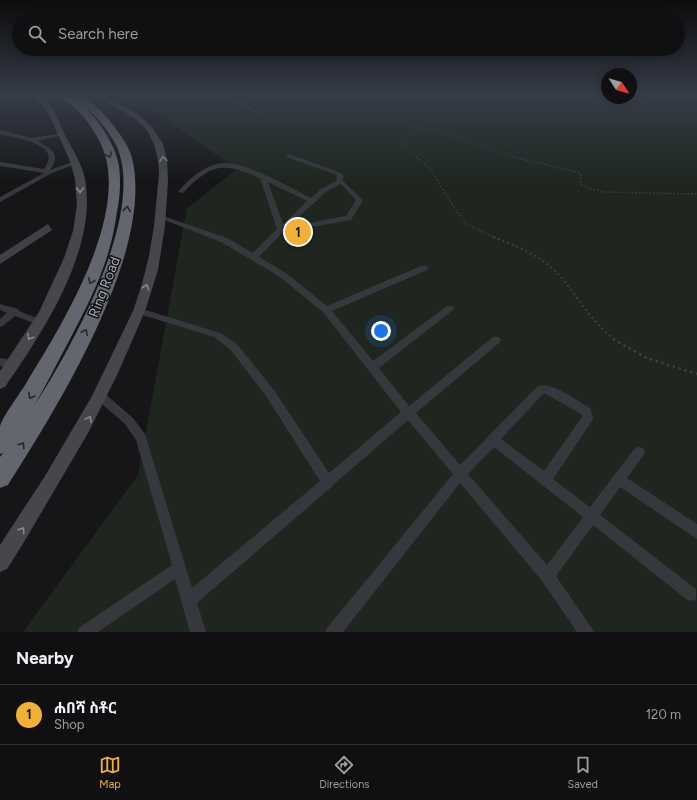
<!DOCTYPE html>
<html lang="en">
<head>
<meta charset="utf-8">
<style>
  :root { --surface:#101012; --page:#19191b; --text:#f1f3f6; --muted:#9c9d9f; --line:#303032; --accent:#f2b134 }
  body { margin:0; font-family:Figtree,"Noto Sans Ethiopic",sans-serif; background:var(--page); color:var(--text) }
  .compass { position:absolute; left:601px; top:68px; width:36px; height:36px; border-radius:50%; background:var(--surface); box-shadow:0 2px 10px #0003; rotate:126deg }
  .you { position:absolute; left:381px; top:331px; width:14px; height:14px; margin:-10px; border:3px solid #fff; border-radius:50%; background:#1a73e8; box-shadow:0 0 0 6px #1a73e833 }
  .badge { display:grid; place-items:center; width:26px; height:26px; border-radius:50%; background:var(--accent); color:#111; font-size:13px; font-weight:700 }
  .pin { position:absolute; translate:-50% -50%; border:2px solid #fff; box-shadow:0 1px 4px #0006 }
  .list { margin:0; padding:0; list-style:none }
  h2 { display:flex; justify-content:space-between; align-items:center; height:52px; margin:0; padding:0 16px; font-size:17px }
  h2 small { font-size:13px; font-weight:400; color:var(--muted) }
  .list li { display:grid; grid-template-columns:26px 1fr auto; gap:12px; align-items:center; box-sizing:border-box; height:60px; padding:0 16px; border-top:1px solid var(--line) }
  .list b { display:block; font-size:15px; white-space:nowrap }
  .list p { margin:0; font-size:13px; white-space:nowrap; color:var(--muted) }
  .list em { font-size:13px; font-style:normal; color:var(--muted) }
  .icon { flex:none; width:22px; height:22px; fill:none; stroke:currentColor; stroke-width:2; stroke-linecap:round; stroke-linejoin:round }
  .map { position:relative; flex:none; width:697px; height:632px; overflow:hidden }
  .search { position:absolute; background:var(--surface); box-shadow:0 2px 10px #0003; left:12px; right:12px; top:12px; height:44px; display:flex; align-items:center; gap:10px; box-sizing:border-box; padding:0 14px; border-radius:22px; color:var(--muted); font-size:15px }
  .sheet { height:112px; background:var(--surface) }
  nav { display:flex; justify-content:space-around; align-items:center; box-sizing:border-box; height:56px; border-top:1px solid var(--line); background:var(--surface); font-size:11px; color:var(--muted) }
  nav a { display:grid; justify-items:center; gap:2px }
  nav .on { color:var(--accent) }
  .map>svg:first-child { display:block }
</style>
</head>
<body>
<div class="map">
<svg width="697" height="632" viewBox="0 0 697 632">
  <rect width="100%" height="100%" fill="#161618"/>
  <path fill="#1e261f" d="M129 94H607V98H631V94H697V632H23L138 475 187 208 237 169Z"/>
  <path fill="#404145" d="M48 224 52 230 0 264V255Z"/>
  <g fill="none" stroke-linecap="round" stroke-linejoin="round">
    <g stroke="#3d3f44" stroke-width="1" stroke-dasharray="1 1.5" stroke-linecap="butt">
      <path d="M337 103 375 116 441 132 517 158"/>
      <path d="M417 158 400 143 405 136 423 128"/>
    </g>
    <g stroke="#3d3f44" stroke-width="1.5" stroke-dasharray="1.5 2" stroke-linecap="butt">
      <path d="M416 157 431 169 445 194 466 224 496 238"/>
      <path d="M513 157 577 172 581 175 580 184 591 189 604 192 697 194"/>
    </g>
    <path stroke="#3d3f44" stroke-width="2" stroke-dasharray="2 3" stroke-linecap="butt" d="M493 237C517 246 542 256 559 275 578 296 592 323 615 340"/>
    <path stroke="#3d3f44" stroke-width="2.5" stroke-dasharray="2.5 3.5" stroke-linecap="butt" d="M613 339 647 358 697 374"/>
    <path stroke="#37383d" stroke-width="2.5" d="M218 94 231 98 258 113"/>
    <g fill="#37383d" fill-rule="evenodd">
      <path d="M685 94 697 95V97L685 95Z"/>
      <path d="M0 130 32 138 63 133V135L37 141C51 148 62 154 50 170L75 161 78 163 52 173 0 202V197L44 173 0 166V162L44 169C64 144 16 138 0 134Z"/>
      <path d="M289 154 341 173 344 176 342 180 363 200 351 220 283 232 259 257 286 273 327 306 421 266H427L428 268 427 270 332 311 373 361 447 306H453L454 308 453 310 379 368 409 406 493 337H499L501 340 499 343 416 413 460 465 538 386C551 381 578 401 590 408L593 418 592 421 553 479 590 507 635 448 639 447 643 448 645 452 643 456 627 478 697 524V539L620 487 600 515 696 589V599L691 601 686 599 593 525 556 576 591 627 594 632H577L542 581 460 483 343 632H325L328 627 453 474 408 420 333 485 332 487 329 489 197 603 206 632H190L175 579 98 632H77L80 627 172 565 136 440 125 424 96 399 95 396 96 393 100 392 104 393 133 418 145 434 192 588 320 481 266 396 230 349 214 337 136 313 135 311 136 309 139 308 220 333 236 343 274 390 329 473 401 412 323 312 280 277 221 242 157 217 161 215 163 216 227 238 253 253 277 229 260 178C223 162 212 163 183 193L178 192C189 178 206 164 224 163 247 162 289 187 311 198L321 189 336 181 337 175 287 157V155ZM268 182 307 201 283 224ZM341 184 356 200 346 216 288 227 326 192ZM544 393 581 414 582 417 544 471 501 439ZM494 447 583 517 547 565 468 474Z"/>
      <path d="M0 304 18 309 19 311 42 320 44 322 39 325 15 316 3 326 0 327V319L7 313 0 310Z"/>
      <path d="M0 358 17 361 18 364 17 367 13 368 0 366Z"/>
    </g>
    <g fill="#45474d" fill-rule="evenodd">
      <path d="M33 94H40C54 105 58 121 66 137 73 150 82 164 85 179 98 249 43 332 5 387L0 389V371L39 312 64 258 73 231 77 204 75 179 70 161 48 112Z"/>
      <path d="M95 94H102L139 115 152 127 163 144 167 159 168 182 165 226 158 270 145 311 118 373 88 433 24 542 7 569 0 572V545L45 476 92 396 133 311 142 284 149 256 154 226 159 174 158 159 154 144 147 130 134 118Z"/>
    </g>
    <path fill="#63666e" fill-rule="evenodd" d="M56 94C71 91 86 107 95 118 106 132 116 149 119 166 121 181 120 197 117 212 110 262 93 295 70 339 58 361 47 384 34 406 71 349 146 215 117 147 110 133 100 120 88 109 82 104 73 99 70 94 72 94 77 93 79 94 89 97 106 116 112 124 120 134 129 146 132 158 155 251 57 408 8 485L0 488V457L3 453 0 454C0 445 0 435 0 427 1 418 23 390 28 380 63 323 135 207 99 140 91 125 81 112 68 103 64 100 59 98 56 94Z"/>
  </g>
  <defs><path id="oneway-chevron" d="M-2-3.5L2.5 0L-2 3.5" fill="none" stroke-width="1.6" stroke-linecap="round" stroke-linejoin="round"/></defs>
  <g stroke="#26262a">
    <use href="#oneway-chevron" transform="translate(109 155) rotate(67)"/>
    <use href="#oneway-chevron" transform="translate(127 209) rotate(-84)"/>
    <use href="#oneway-chevron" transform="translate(91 281) rotate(112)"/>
    <use href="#oneway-chevron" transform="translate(85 332) rotate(-64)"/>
    <use href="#oneway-chevron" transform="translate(31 396) rotate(120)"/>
    <use href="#oneway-chevron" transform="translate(22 445) rotate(-57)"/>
  </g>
  <g stroke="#858993">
    <use href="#oneway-chevron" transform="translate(163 159) rotate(-100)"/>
    <use href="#oneway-chevron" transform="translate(80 190) rotate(88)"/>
    <use href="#oneway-chevron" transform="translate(146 287) rotate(-73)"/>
    <use href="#oneway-chevron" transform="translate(30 337) rotate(122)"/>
    <use href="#oneway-chevron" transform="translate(89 419) rotate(-62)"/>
    <use href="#oneway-chevron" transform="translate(22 530) rotate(-57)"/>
  </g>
  <linearGradient id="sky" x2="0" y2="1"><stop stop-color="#0c0c0d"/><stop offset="0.52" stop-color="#363c48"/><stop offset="1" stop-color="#363c48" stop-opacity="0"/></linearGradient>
  <rect width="697" height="182" fill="url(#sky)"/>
  <g text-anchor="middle" stroke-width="3" stroke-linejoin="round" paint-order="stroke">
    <g font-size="14" fill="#a8adb8" stroke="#111113">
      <text transform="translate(104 287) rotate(-69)" y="5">Ring Road</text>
    </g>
  </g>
</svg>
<svg class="compass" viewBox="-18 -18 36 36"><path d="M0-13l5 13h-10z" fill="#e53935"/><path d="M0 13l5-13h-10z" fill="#9c9d9f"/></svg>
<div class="you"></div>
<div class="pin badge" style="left:298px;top:232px">1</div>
<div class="search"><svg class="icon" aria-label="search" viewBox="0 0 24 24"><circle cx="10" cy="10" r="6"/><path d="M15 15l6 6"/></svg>Search here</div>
</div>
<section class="sheet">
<h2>Nearby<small></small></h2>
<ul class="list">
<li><span class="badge">1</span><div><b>ሐበሻ ስቶር</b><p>Shop</p></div><em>120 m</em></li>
</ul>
</section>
<nav>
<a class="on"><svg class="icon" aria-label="map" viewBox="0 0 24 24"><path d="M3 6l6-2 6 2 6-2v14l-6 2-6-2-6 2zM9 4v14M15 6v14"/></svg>Map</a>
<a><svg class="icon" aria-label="directions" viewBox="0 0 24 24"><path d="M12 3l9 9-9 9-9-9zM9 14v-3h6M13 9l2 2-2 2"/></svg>Directions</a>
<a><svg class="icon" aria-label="saved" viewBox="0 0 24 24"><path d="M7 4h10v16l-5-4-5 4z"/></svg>Saved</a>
</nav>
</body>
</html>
